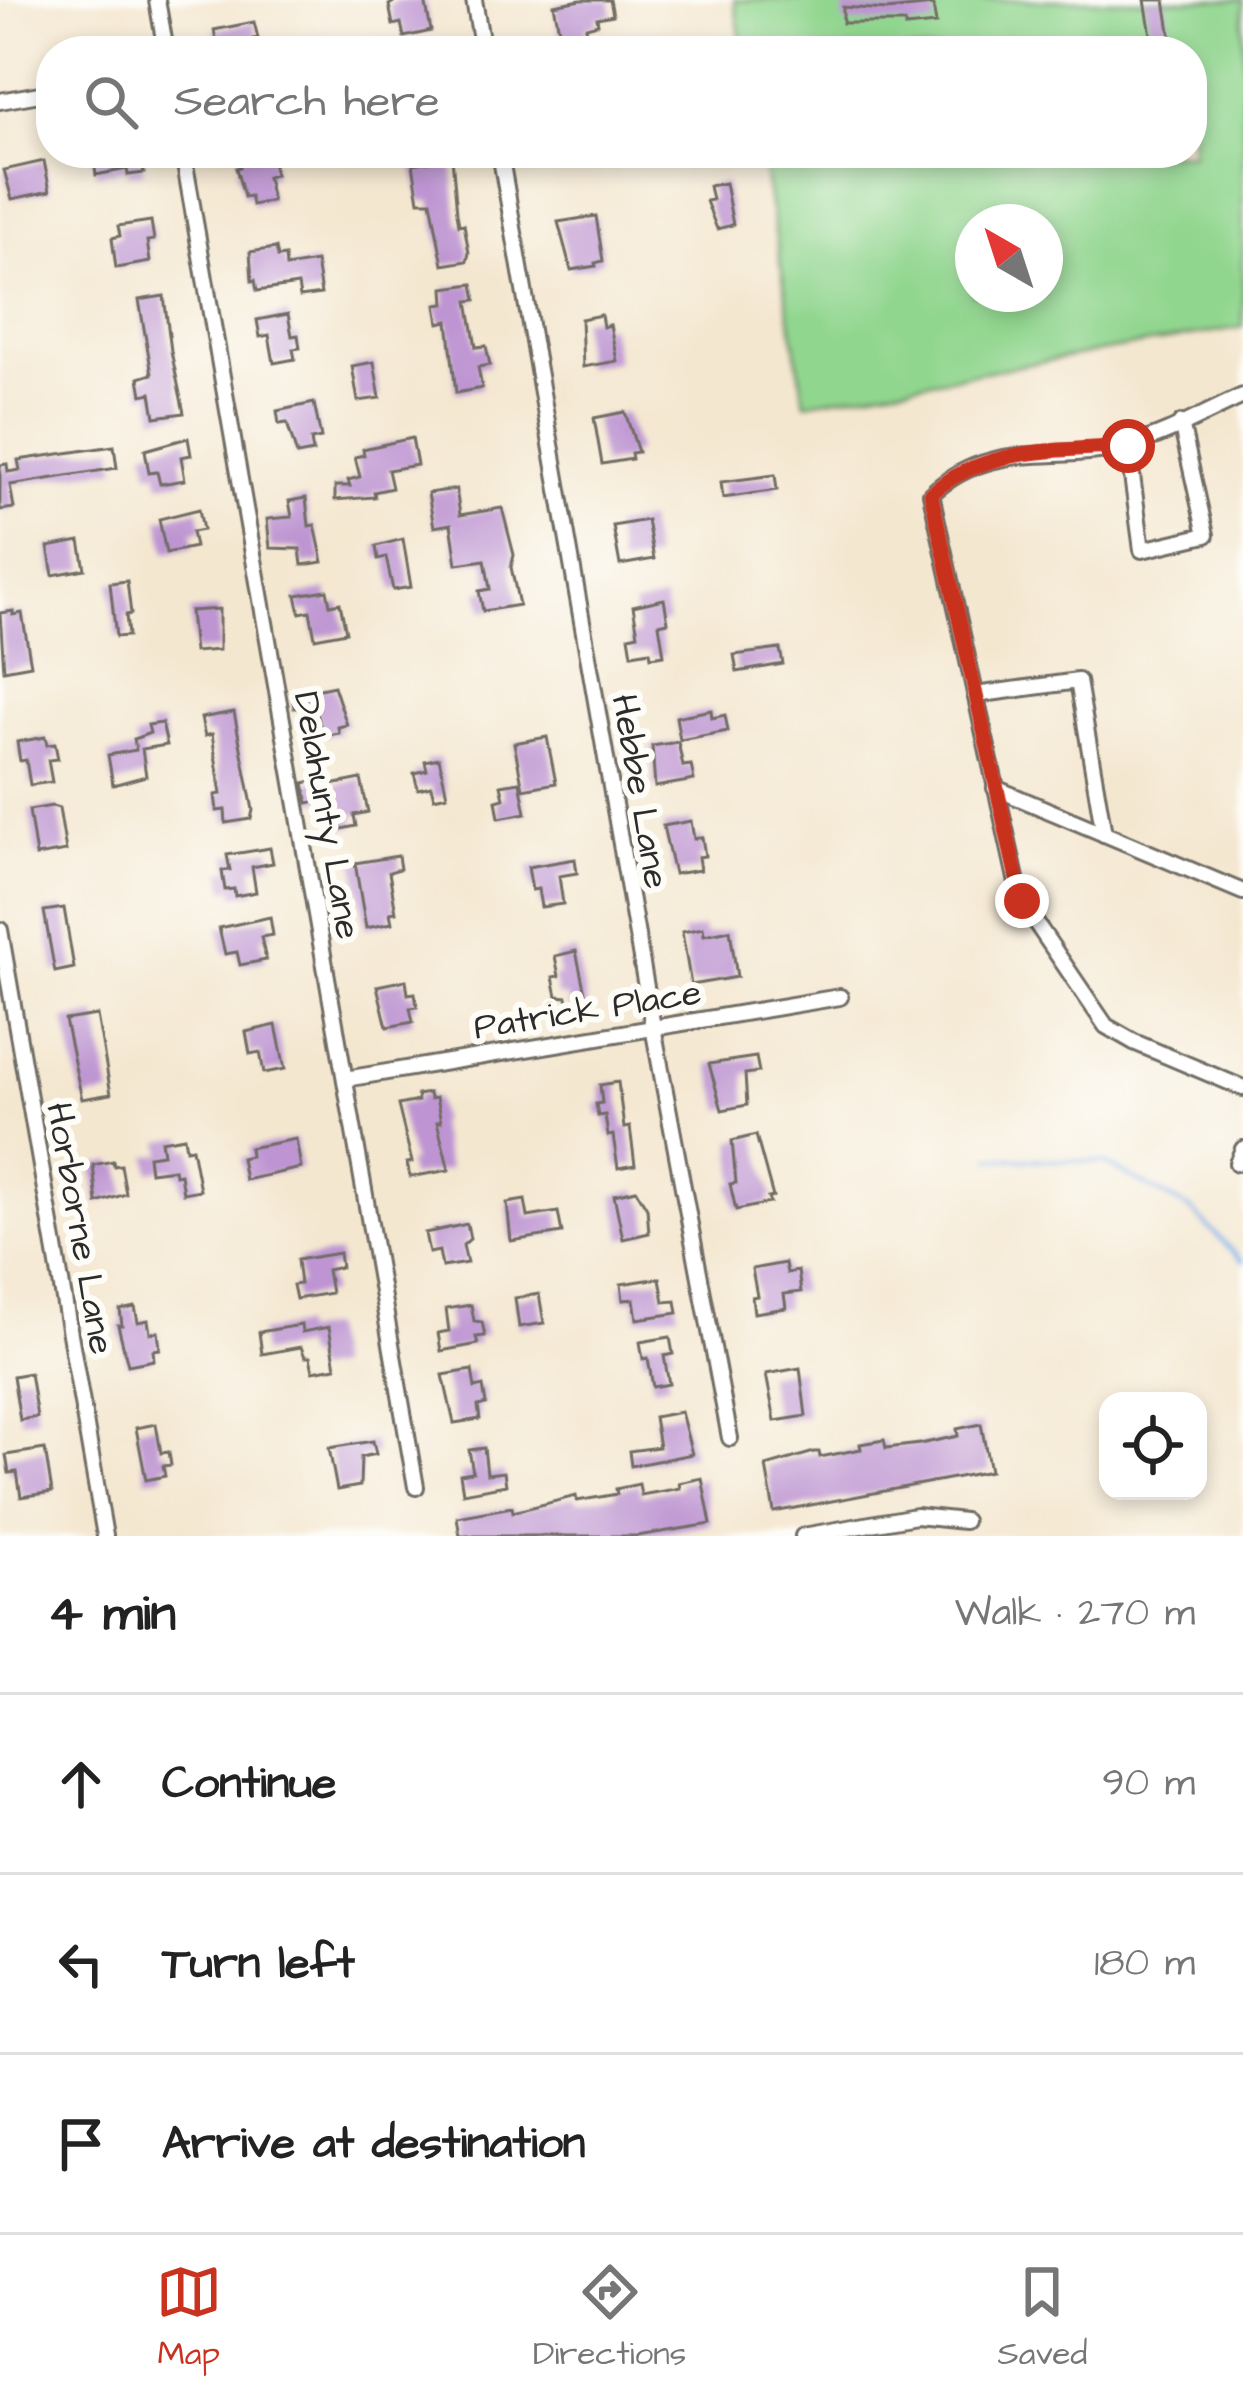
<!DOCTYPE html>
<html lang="en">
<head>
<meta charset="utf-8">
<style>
  :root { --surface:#fff; --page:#f6f6f6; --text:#222; --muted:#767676; --line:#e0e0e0; --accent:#c8321e }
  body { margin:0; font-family:"Architects Daughter",sans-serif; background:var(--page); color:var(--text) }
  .controls { position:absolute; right:36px; bottom:36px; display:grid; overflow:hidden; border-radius:24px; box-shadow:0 6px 18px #0003 }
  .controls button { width:108px; height:108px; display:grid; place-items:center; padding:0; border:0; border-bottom:3px solid var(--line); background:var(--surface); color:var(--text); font:60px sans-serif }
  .compass { position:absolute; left:955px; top:204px; width:108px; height:108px; border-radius:50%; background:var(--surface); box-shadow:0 6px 18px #0003; rotate:321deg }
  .stop { position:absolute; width:36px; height:36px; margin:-27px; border:9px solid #c8321e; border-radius:50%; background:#fff }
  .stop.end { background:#c8321e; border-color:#fff; box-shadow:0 3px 12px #0008 }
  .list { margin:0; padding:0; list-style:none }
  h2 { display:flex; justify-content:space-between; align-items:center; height:156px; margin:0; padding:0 48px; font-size:51px }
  h2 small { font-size:39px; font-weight:400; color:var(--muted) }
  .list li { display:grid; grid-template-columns:78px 1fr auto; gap:36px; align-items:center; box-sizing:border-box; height:180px; padding:0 48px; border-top:3px solid var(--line) }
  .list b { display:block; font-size:45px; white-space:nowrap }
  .list em { font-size:39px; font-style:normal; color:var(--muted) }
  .icon { flex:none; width:66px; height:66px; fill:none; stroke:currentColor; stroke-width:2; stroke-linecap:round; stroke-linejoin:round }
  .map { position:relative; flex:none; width:1243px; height:1536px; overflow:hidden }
  .search { position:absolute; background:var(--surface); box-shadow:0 6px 18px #0003; left:36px; right:36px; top:36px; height:132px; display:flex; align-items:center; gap:30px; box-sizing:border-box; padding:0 42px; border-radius:48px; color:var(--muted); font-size:45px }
  .sheet { height:696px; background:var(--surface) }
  nav { display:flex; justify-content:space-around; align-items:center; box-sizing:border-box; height:168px; border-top:3px solid var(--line); background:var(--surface); font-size:33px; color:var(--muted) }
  nav a { display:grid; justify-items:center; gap:6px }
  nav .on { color:var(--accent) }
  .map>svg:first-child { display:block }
</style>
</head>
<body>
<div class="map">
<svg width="1243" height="1536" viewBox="0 0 1243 1536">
  <rect width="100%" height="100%" fill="#fdfcf7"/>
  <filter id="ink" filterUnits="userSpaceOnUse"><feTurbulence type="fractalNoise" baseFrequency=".00833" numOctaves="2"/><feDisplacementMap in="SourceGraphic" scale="24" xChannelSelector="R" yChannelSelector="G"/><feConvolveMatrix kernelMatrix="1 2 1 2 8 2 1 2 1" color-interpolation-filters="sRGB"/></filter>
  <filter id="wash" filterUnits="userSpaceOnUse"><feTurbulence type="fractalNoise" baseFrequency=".004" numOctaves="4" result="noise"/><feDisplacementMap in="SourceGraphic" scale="48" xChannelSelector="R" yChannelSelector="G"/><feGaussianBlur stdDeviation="2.7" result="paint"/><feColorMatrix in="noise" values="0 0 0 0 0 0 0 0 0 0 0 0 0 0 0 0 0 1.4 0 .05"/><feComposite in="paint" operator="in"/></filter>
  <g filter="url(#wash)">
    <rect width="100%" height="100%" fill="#f4e7d0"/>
    <path fill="#91d68f" stroke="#5e805d" stroke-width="3" fill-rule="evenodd" d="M734 0H1243V327L805 403 761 153H1192V51H743ZM973 222H1045V294H973Z"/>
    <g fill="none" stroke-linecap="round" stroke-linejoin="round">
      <path stroke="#7bace6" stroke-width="4.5" d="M991 1158 1103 1162 1190 1209 1243 1261"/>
    </g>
    <g id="blocks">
      <g fill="#be95d2">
        <path d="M397 0H425L431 31 404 37 401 23 393 25 389 5Z"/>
        <path d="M581 0H610L613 15 597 18 598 24 586 27 591 51H562L556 36 560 35 554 5Z"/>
        <path d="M1145 0H1165L1172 44 1153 47Z"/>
        <path d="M933 5 936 24 905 27V23H843V7L887 10Z"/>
        <path d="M254 22 258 38 253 39V51H218L214 30Z"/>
        <path d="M93 153H141L144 173 128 175 127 169 96 175Z"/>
        <path d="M237 153H271L275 175 267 177 272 201 252 205 250 196 244 197 236 168 240 167Z"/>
        <path d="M452 157 457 213 459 225 464 224 469 253 467 261 443 265 431 201H419L413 164Z"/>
        <path d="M44 161 50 191 12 199 4 170Z"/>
        <path d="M725 183 733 225 717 229 706 201 712 200 709 186Z"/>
        <path d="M596 216 603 261 595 263 596 266 571 270 558 222Z"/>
        <path d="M151 221 154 240 147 241 150 262 116 268 112 238 120 236 118 226Z"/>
        <path d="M276 248 278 257 285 256 286 267 316 262 321 294 300 297 298 285 257 291 255 280 252 281 250 252Z"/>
        <path d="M473 284 476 300 468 301 476 347 486 346 490 365 478 367 482 388 456 393 448 321 439 323 436 305 445 304 444 288Z"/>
        <path d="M164 296 171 351 184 413 155 417 151 393 142 395 139 378 152 374 139 300Z"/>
        <path d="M288 314 292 336 298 335 300 348 293 349 295 359 274 363 269 335 260 337 257 320Z"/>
        <path d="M601 315 603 327 610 325 617 361 583 367 581 319Z"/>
        <path d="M374 362 380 398 358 401 352 366Z"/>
        <path d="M314 403 321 438 311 440 313 452 297 455 287 423 279 424 277 411Z"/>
        <path d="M625 412 638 452 631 453 632 459 602 464 594 418Z"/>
        <path d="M188 438 191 455 181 457 185 480 160 484 157 472 149 473 145 450Z"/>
        <path d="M412 438 417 465 388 470 392 488 374 492 375 497 335 500V486H350L348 480 360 477 355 457 364 455 363 449Z"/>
        <path d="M114 446 117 468 10 485 14 508 0 510V465L7 464 8 472 20 470 18 460Z"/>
        <path d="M775 475 777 490 723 498 721 482Z"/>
        <path d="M456 489 460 515 502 508 514 555 511 567 519 605 483 611 479 591 490 589 485 560 457 564 451 524 434 527 428 493Z"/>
        <path d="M306 498 309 526 315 525 323 562 302 565 300 549 270 548 267 519 292 517 289 501Z"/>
        <path d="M199 509 203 530 192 532 195 547 166 553 159 519Z"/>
        <path d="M647 520 654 559 620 565 613 526Z"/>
        <path d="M403 539 411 587 393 590 386 557 378 559 376 546Z"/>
        <path d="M80 541 85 569 53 575 48 547Z"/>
        <path d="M127 581 131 614 126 615 128 636 116 637 110 583Z"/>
        <path d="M327 590 330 605 340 603 346 632 315 638 310 611 300 613 296 595Z"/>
        <path d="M664 599 668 622 659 624 664 655 651 657 650 651 632 654 629 636 638 634 633 606Z"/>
        <path d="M219 609V650L194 652 190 611Z"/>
        <path d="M13 611V615L22 613 31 665 4 670 0 613Z"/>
        <path d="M780 649 783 664 737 672 734 655Z"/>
        <path d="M334 686 347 725 338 727 339 733 323 736 315 705 294 708 292 695Z"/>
        <path d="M711 710 712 718 725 715 728 731 680 740 676 717Z"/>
        <path d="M234 712 253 810 251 819 226 823 225 810 217 811 215 795 221 794 212 734 205 736 201 718Z"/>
        <path d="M162 723 167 745 142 749 146 776 113 785 108 755 136 750 134 739 150 733 148 725Z"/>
        <path d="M45 737 47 745 55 744 58 759 48 760 52 782 30 785 26 760 20 761 17 742Z"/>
        <path d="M547 737 556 783 523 789 514 743Z"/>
        <path d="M678 742 683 766 691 765 694 780 655 787 652 746Z"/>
        <path d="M439 758 447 795 434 798 431 786 418 789 414 773 427 770 425 761Z"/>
        <path d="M324 779 326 786 361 779 368 812 354 815 356 826 337 830 328 799 308 803 304 783Z"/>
        <path d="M520 782 526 813 499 818 496 800 504 798 501 785Z"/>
        <path d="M52 806 59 808 66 851 36 856 29 810Z"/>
        <path d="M691 821 694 839 702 837 705 856 698 857 700 870 674 874 663 826Z"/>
        <path d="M270 848 273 863 252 867 256 892 235 896 234 889 225 890 222 871 230 870 227 855Z"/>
        <path d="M398 856 400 869 389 872 396 912 390 913 392 923 366 928 355 863Z"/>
        <path d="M575 859 577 873 559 876 563 904 541 907 538 889 532 890 528 867Z"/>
        <path d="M64 908 74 968 55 972 44 911Z"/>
        <path d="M270 917 273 935 261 937 266 960 240 965 237 952 225 954 219 928Z"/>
        <path d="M703 928 704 935 730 930 737 977 691 985 682 932Z"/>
        <path d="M576 951 588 1007 570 1011 567 997 557 996 553 977 559 976 555 956Z"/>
        <path d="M406 980 408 994 415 993 417 1007 410 1008 413 1022 387 1027 377 986Z"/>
        <path d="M97 1015 111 1094 82 1099 65 1020Z"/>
        <path d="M276 1025 285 1069 264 1073 260 1052 250 1054 246 1032Z"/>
        <path d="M756 1057 759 1072 745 1074 747 1105 722 1110 709 1064Z"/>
        <path d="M618 1082 624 1128 630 1127 635 1165 618 1168 613 1135 608 1136 605 1115 598 1116 596 1104 602 1103 600 1085Z"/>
        <path d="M429 1093 430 1099 436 1098 441 1122H437L449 1170 410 1177 407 1163 412 1162 398 1105 418 1101 417 1095Z"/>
        <path d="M756 1135 773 1197 768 1198 770 1203 736 1210 730 1184 736 1183 732 1141Z"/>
        <path d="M184 1137 186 1149 192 1148 200 1190 183 1193 180 1174 175 1175 174 1169 150 1172 148 1156 163 1154 161 1141Z"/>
        <path d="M296 1139 301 1168 245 1180 241 1158 250 1156 249 1148Z"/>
        <path d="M113 1161 114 1166 121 1165 126 1194 97 1203 93 1165Z"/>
        <path d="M636 1190 647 1208 649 1233 623 1239 614 1195Z"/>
        <path d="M525 1200 528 1217 558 1212 562 1233 511 1241 507 1203Z"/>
        <path d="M467 1224 470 1239 463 1245 467 1263 442 1267 439 1251 429 1253 425 1233Z"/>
        <path d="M339 1253 341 1267 327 1270 331 1293 296 1299 293 1285 300 1284 297 1260Z"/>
        <path d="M785 1263 787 1273 798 1271 801 1292 784 1294 786 1308 754 1313 752 1297 757 1296 752 1269Z"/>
        <path d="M660 1278 664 1302 676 1301 678 1313 637 1319 634 1299 623 1300 621 1284Z"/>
        <path d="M539 1294 544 1323 519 1327 515 1298Z"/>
        <path d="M471 1305 474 1321 482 1322 485 1336 476 1337 478 1344 441 1351 438 1333 449 1331 446 1309Z"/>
        <path d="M135 1307 138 1322 148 1320 150 1333 158 1332 160 1349 153 1350 154 1360 128 1365 118 1325H122L120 1310Z"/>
        <path d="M301 1325 302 1332 329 1327 336 1367 313 1371 310 1357H305L301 1347 262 1354 259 1332Z"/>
        <path d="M670 1337 673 1354 664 1356 669 1384 653 1387 648 1358 643 1359 640 1342Z"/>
        <path d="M800 1368 806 1416 775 1421 766 1374Z"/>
        <path d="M472 1370 475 1388 483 1386 486 1404 478 1406 480 1419 454 1423 443 1375Z"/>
        <path d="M30 1373 37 1417 20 1420 13 1376Z"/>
        <path d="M681 1412 692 1454 631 1466 629 1451 659 1447 654 1417Z"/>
        <path d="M156 1424 161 1453 169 1452 171 1465 163 1466 165 1476 146 1480 136 1428Z"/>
        <path d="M981 1424 990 1471 774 1512 766 1466 814 1452H819L820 1457 861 1449 860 1444 884 1440 886 1448 920 1444 958 1436 957 1429Z"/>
        <path d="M373 1441 376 1454 361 1457 360 1486 337 1490 329 1448Z"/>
        <path d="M484 1448 487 1474 504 1472 506 1485 463 1493 460 1474 473 1472 469 1450Z"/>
        <path d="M45 1449 52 1492 21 1497 17 1472 9 1473 6 1455Z"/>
        <path d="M702 1478 711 1524 637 1536H460L457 1517 512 1507 513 1512 576 1496 577 1501 617 1494 616 1489 639 1484 641 1495 680 1488 679 1483Z"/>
      </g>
    </g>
  </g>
  <g filter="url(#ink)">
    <use href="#blocks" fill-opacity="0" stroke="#716d65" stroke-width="3"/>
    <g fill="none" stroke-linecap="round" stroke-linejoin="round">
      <g stroke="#716d65" stroke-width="20">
        <g id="minor">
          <path d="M157 0 166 51"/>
          <path d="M474 0 483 51"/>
          <path d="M0 101 51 92"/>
          <path d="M183 153 416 1487"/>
          <path d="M500 153 653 1027 730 1438"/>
          <path d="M1243 396C1206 412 1168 435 1129 445 1060 465 994 436 931 494L1021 901 1106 1026 1134 1042 1243 1088"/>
          <path d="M1128 446 1142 550 1206 535 1181 423"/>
          <path d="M975 695 1078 681 1104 834"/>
          <path d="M995 788 1243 892"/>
          <path d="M0 930 105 1536"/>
          <path d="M345 1079 840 997"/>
          <path d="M1237 1163 1243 1149"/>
          <path d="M803 1536 916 1516 964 1521"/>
        </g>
      </g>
      <use href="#minor" stroke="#fff" stroke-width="14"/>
    </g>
  </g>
  <g fill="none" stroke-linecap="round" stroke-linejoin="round" filter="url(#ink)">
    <path stroke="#c8321e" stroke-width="15" d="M1022 901 931 494C983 446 1062 451 1128 446"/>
  </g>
  <g text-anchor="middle" stroke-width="12" stroke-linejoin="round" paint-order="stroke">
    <g font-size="36" fill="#2b2b2b" stroke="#fdfcf7">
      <text transform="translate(642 791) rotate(80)" y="13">Hebbe Lane</text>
      <text transform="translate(329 815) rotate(80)" y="13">Delahunty Lane</text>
      <text transform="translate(587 1008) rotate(-9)" y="13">Patrick Place</text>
      <text transform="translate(82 1228) rotate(80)" y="13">Horborne Lane</text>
    </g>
  </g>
</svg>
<div class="controls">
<button><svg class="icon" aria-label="locate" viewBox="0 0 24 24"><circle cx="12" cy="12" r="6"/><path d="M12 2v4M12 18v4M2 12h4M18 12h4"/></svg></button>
</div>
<svg class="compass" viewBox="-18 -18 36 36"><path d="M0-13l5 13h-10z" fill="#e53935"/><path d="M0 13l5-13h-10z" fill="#767676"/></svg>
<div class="stop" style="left:1128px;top:446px"></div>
<div class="stop end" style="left:1022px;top:901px"></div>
<div class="search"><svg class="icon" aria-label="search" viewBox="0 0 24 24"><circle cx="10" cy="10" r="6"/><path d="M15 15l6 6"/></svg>Search here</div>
</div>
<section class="sheet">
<h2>4 min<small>Walk · 270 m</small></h2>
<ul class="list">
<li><svg class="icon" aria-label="ahead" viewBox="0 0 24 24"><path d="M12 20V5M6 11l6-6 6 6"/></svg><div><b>Continue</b></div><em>90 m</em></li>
<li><svg class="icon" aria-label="left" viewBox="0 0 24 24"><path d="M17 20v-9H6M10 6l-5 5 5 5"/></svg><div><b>Turn left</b></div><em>180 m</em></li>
<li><svg class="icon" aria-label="arrive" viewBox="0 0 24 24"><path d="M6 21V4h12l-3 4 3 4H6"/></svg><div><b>Arrive at destination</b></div></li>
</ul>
</section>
<nav>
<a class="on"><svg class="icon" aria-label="map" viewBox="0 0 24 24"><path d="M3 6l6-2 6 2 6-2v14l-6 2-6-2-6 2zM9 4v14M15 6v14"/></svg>Map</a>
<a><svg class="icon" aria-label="directions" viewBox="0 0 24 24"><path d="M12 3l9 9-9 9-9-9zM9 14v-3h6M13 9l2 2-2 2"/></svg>Directions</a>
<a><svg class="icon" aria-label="saved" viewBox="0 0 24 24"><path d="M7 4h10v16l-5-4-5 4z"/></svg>Saved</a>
</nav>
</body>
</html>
